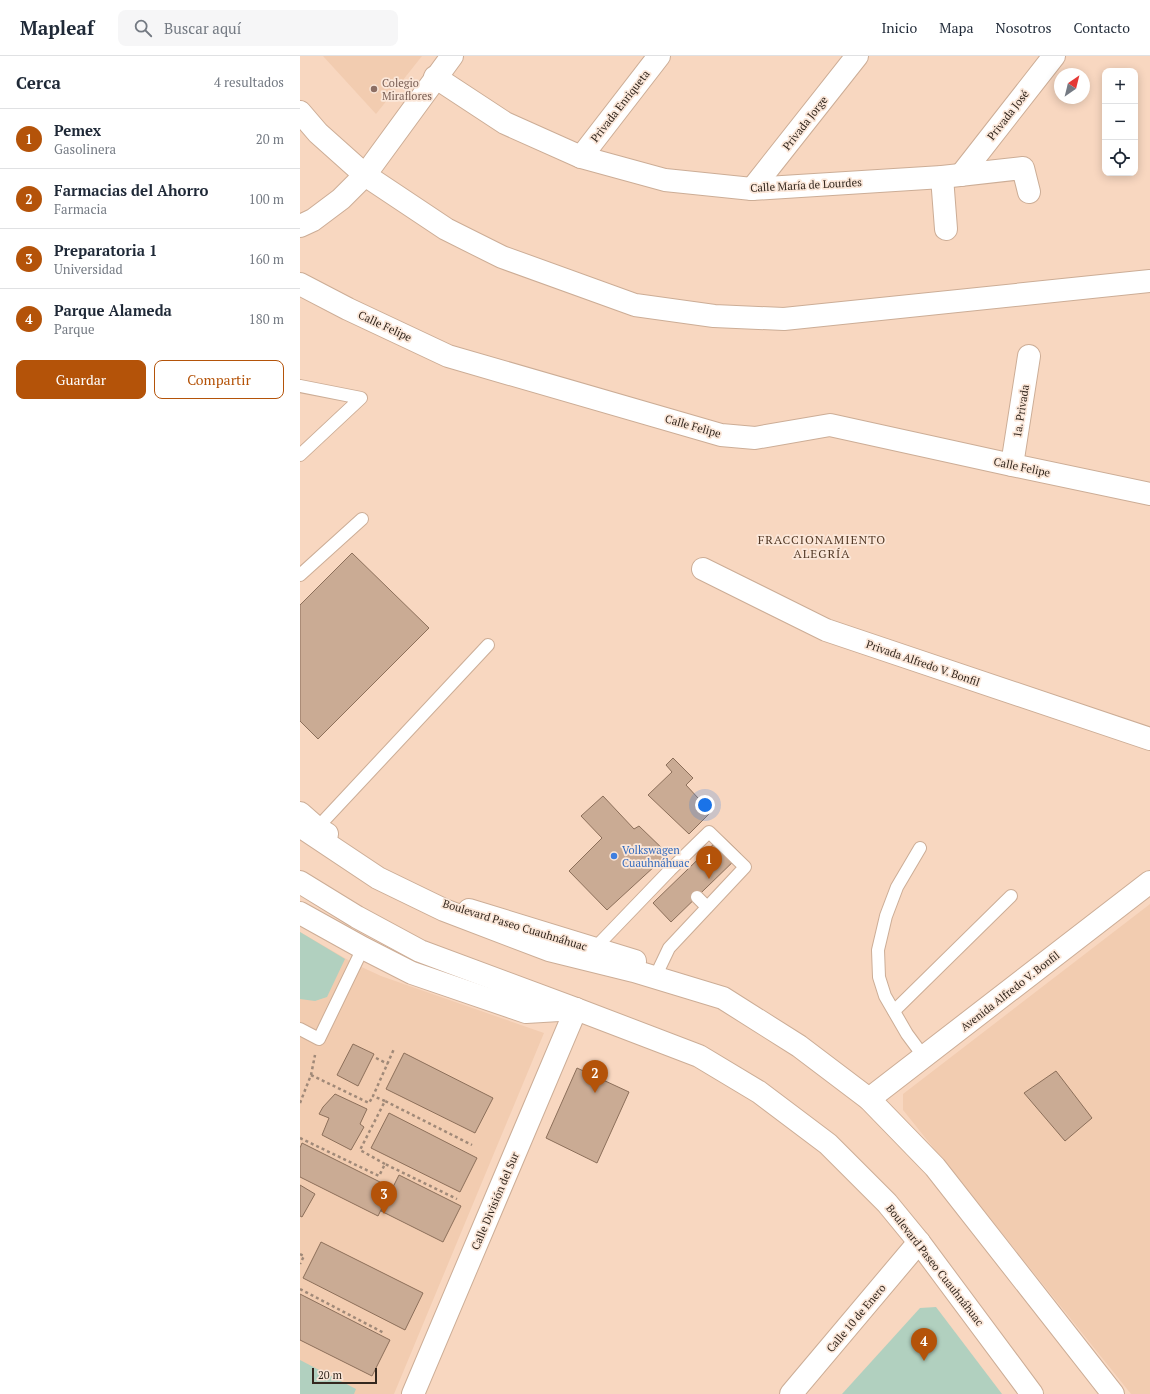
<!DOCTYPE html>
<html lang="es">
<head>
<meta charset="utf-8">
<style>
  :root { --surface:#fff; --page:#f6f6f7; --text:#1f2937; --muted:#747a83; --line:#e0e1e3; --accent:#b45309 }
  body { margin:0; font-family:"PT Serif",serif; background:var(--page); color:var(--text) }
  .controls { position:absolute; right:12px; top:12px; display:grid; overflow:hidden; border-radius:8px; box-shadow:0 2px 10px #0003 }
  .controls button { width:36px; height:36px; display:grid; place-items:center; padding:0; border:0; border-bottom:1px solid var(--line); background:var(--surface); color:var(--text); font:20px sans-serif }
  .compass { position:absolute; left:754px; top:12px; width:36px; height:36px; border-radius:50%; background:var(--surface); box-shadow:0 2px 10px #0003; rotate:35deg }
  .scale { position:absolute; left:12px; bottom:10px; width:65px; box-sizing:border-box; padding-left:4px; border:2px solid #33271e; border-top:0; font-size:11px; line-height:14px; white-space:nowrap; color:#33271e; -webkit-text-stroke:3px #fbe7d9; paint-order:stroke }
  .you { position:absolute; left:405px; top:749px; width:14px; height:14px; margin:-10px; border:3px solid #fff; border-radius:50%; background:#1a73e8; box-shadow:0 0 0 6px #1a73e833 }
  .badge { display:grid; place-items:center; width:26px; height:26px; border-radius:50%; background:var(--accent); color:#fff; font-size:13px; font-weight:700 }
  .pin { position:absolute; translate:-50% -33px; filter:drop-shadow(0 1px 2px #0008) }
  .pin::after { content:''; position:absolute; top:21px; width:14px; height:12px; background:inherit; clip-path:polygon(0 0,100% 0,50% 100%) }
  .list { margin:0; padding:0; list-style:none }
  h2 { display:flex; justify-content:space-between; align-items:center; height:52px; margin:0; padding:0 16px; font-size:17px }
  h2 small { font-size:13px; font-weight:400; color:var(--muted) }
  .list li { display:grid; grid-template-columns:26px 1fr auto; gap:12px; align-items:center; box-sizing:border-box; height:60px; padding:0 16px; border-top:1px solid var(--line) }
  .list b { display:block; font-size:15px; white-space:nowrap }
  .list p { margin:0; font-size:13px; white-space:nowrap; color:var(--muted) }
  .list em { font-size:13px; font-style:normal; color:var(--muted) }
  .actions { display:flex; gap:8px; padding:12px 16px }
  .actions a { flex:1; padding:9px 0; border:1px solid var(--accent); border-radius:8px; text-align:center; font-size:14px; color:var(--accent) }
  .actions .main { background:var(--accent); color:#fff }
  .icon { flex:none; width:22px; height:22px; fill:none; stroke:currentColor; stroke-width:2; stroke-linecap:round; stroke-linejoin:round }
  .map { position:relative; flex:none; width:850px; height:1338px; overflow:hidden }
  header { display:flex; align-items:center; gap:24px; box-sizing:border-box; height:56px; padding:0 20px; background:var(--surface); border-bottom:1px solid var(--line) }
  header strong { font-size:19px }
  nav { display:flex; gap:22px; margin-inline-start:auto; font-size:14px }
  .search { width:280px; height:36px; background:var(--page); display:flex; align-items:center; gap:10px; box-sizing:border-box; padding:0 14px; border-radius:8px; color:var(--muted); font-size:15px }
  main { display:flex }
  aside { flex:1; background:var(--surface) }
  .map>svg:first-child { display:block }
</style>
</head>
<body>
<header>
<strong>Mapleaf</strong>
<div class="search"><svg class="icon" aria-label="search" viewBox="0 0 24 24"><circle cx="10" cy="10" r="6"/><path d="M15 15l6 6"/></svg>Buscar aquí</div>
<nav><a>Inicio</a><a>Mapa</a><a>Nosotros</a><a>Contacto</a></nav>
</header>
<main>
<aside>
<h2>Cerca<small>4 resultados</small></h2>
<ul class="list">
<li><span class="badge">1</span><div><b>Pemex</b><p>Gasolinera</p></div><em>20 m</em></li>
<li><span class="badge">2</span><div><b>Farmacias del Ahorro</b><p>Farmacia</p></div><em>100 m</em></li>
<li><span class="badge">3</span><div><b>Preparatoria 1</b><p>Universidad</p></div><em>160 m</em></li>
<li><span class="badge">4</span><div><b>Parque Alameda</b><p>Parque</p></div><em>180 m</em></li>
</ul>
<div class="actions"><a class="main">Guardar</a><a>Compartir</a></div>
</aside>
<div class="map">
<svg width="850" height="1338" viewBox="0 0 850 1338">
  <rect width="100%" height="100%" fill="#f8d7c0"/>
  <g fill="#f2ccb0">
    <path d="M23 0H122L76 58Z"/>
    <path d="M850 848V1338H831L603 1054V1038Z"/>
    <path d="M0 876 55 908 81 920 244 977 94 1338H0Z"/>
  </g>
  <g fill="#b1d0bf">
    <path d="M0 876 45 903 27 941 15 945 0 943Z"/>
    <path d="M636 1251 702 1338H542L620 1252Z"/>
    <path d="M0 1304 56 1333 54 1338H0Z"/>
  </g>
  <g fill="#caab94" stroke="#8c6f5a">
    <path d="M52 497 129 572 18 683 0 665V549Z"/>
    <path d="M373 702 393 722 386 729 411 756 389 778 348 739 372 716 366 709Z"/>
    <path d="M303 740 334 773 339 770 368 798 307 854 269 815 302 782 281 760Z"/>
    <path d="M422 780 441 798 371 866 353 847Z"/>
    <path d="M53 988 74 998 58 1030 37 1019Z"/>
    <path d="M104 997 193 1042 175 1077 86 1033Z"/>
    <path d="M277 1012 329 1036 297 1107 246 1082Z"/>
    <path d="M756 1015 792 1062 765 1085 724 1037Z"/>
    <path d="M35 1038 67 1053 60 1068 64 1071 51 1094 22 1079 29 1062 19 1058 23 1051Z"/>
    <path d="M89 1057 177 1102 160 1136 71 1092Z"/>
    <path d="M2 1087 92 1132 78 1160 0 1121V1092Z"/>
    <path d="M99 1119 161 1150 143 1186 81 1155Z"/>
    <path d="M0 1129 15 1138 2 1161 0 1160Z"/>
    <path d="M21 1186 123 1237 105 1274 3 1222Z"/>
    <path d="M0 1238 90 1284 72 1320 0 1284Z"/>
  </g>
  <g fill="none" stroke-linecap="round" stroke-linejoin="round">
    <g stroke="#ccad96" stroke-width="14">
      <g id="lane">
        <path d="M0 330 61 342 0 399"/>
        <path d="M0 519 62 463"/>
        <path d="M17 772 188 589"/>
        <path d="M620 792 597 831 586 860 578 894 579 921 585 940 607 978 624 1001"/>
        <path d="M397 841 407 851"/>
        <path d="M294 893 370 814 409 776 445 811 369 892 359 913"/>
        <path d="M594 955 711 840"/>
        <path d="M0 973 19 983 63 892"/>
      </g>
    </g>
    <g stroke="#ccad96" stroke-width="24">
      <g id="street">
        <path d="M135 21 205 67 281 101 365 124 452 133 642 121 723 112 729 136"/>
        <path d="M0 56 18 77 65 119 146 173 202 201 335 249 414 260 484 263 850 225"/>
        <path d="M281 101 359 0"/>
        <path d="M661 119 754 0"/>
        <path d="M642 121 646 173"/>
        <path d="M452 133 557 0"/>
        <path d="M0 170 13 164 41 143 65 119 152 0"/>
        <path d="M0 228 48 253 148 300 421 379 455 382 530 369 712 409 850 438"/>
        <path d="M712 409 729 300"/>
        <path d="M403 513 526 574 850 683"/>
        <path d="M113 1338 276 953"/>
        <path d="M491 1338 619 1186"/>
      </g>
    </g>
    <g stroke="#ccad96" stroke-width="24">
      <g id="secondary">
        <path d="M0 757 17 772 27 778"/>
        <path d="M169 854 335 905"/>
        <path d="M0 857 63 892 112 917 226 956 276 953"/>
        <path d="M569 1043 850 826"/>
      </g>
    </g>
    <g stroke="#ccad96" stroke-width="24">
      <g id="primary">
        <path d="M0 770 78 822 144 854 249 894 334 915 423 942 499 990 569 1043 635 1111 813 1338"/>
        <path d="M0 826 57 861 120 895 276 953 399 1000 459 1036 528 1088 587 1147 619 1186 732 1338"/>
      </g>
    </g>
    <g stroke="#a08978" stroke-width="2.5" stroke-dasharray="3 3" stroke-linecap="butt">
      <path d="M76 1002 88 1008"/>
      <path d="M11 1019 69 1047 73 1040"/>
      <path d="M85 1045 73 1040 94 993"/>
      <path d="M0 1047 11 1019 15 999"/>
      <path d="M0 1082 79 1120 85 1108 157 1143"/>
      <path d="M85 1108 60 1094 85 1045 172 1089"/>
      <path d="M0 1198 4 1200 0 1208"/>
      <path d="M0 1233 84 1277"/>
    </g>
    <use href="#lane" stroke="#fff" stroke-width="12"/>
    <use href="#street" stroke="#fff" stroke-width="22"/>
    <use href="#secondary" stroke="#fff" stroke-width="22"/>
    <use href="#primary" stroke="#fff" stroke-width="22"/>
  </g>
  <circle fill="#8d6e63" stroke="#fbe7d9" stroke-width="1.5" cx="74" cy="33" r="4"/>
  <circle fill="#3f7fe0" stroke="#fbe7d9" stroke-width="1.5" cx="314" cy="800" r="4"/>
  <g text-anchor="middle" stroke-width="3.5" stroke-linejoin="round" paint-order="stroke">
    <g font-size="11" fill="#785e54" stroke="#fbe7d9" text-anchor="start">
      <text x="82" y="31">Colegio<tspan x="82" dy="13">Miraflores</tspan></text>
    </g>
    <g font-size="11" fill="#33271e" stroke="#fbe7d9">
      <text transform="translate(320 50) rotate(-52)" y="4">Privada Enriqueta</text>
      <text transform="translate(708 59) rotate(-52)" y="4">Privada José</text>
      <text transform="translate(505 67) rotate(-52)" y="4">Privada Jorge</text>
      <text transform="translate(506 129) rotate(-3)" y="4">Calle María de Lourdes</text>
      <text transform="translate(85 270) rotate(25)" y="4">Calle Felipe</text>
      <text transform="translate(721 355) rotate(-81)" y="4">1a. Privada</text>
      <text transform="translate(393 370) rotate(16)" y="4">Calle Felipe</text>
      <text transform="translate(722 411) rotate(12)" y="4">Calle Felipe</text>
      <text transform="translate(623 607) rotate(19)" y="4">Privada Alfredo V. Bonfil</text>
      <text transform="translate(215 869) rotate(17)" y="4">Boulevard Paseo Cuauhnáhuac</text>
      <text transform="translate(710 935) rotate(-38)" y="4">Avenida Alfredo V. Bonfil</text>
      <text transform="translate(195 1145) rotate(-67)" y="4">Calle División del Sur</text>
      <text transform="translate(635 1209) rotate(52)" y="4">Boulevard Paseo Cuauhnáhuac</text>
      <text transform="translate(556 1262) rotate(-50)" y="4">Calle 10 de Enero</text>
    </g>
    <g font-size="11" fill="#366cbe" stroke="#fbe7d9" text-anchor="start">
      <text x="322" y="798">Volkswagen<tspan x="322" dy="13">Cuauhnáhuac</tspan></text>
    </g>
    <g font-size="12" letter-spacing="1" fill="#533926" stroke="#fbe7d9">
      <text x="522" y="488">FRACCIONAMIENTO<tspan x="522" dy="14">ALEGRÍA</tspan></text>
    </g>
  </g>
</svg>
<div class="controls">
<button>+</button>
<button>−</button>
<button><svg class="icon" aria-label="locate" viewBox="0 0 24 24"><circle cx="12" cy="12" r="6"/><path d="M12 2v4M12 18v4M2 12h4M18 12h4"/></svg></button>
</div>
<svg class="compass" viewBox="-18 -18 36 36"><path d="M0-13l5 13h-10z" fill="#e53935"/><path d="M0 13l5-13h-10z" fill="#747a83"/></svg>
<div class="scale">20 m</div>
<div class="you"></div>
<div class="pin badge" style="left:409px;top:823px">1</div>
<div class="pin badge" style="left:295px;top:1037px">2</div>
<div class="pin badge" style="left:84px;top:1158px">3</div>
<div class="pin badge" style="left:624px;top:1305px">4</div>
</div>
</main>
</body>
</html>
